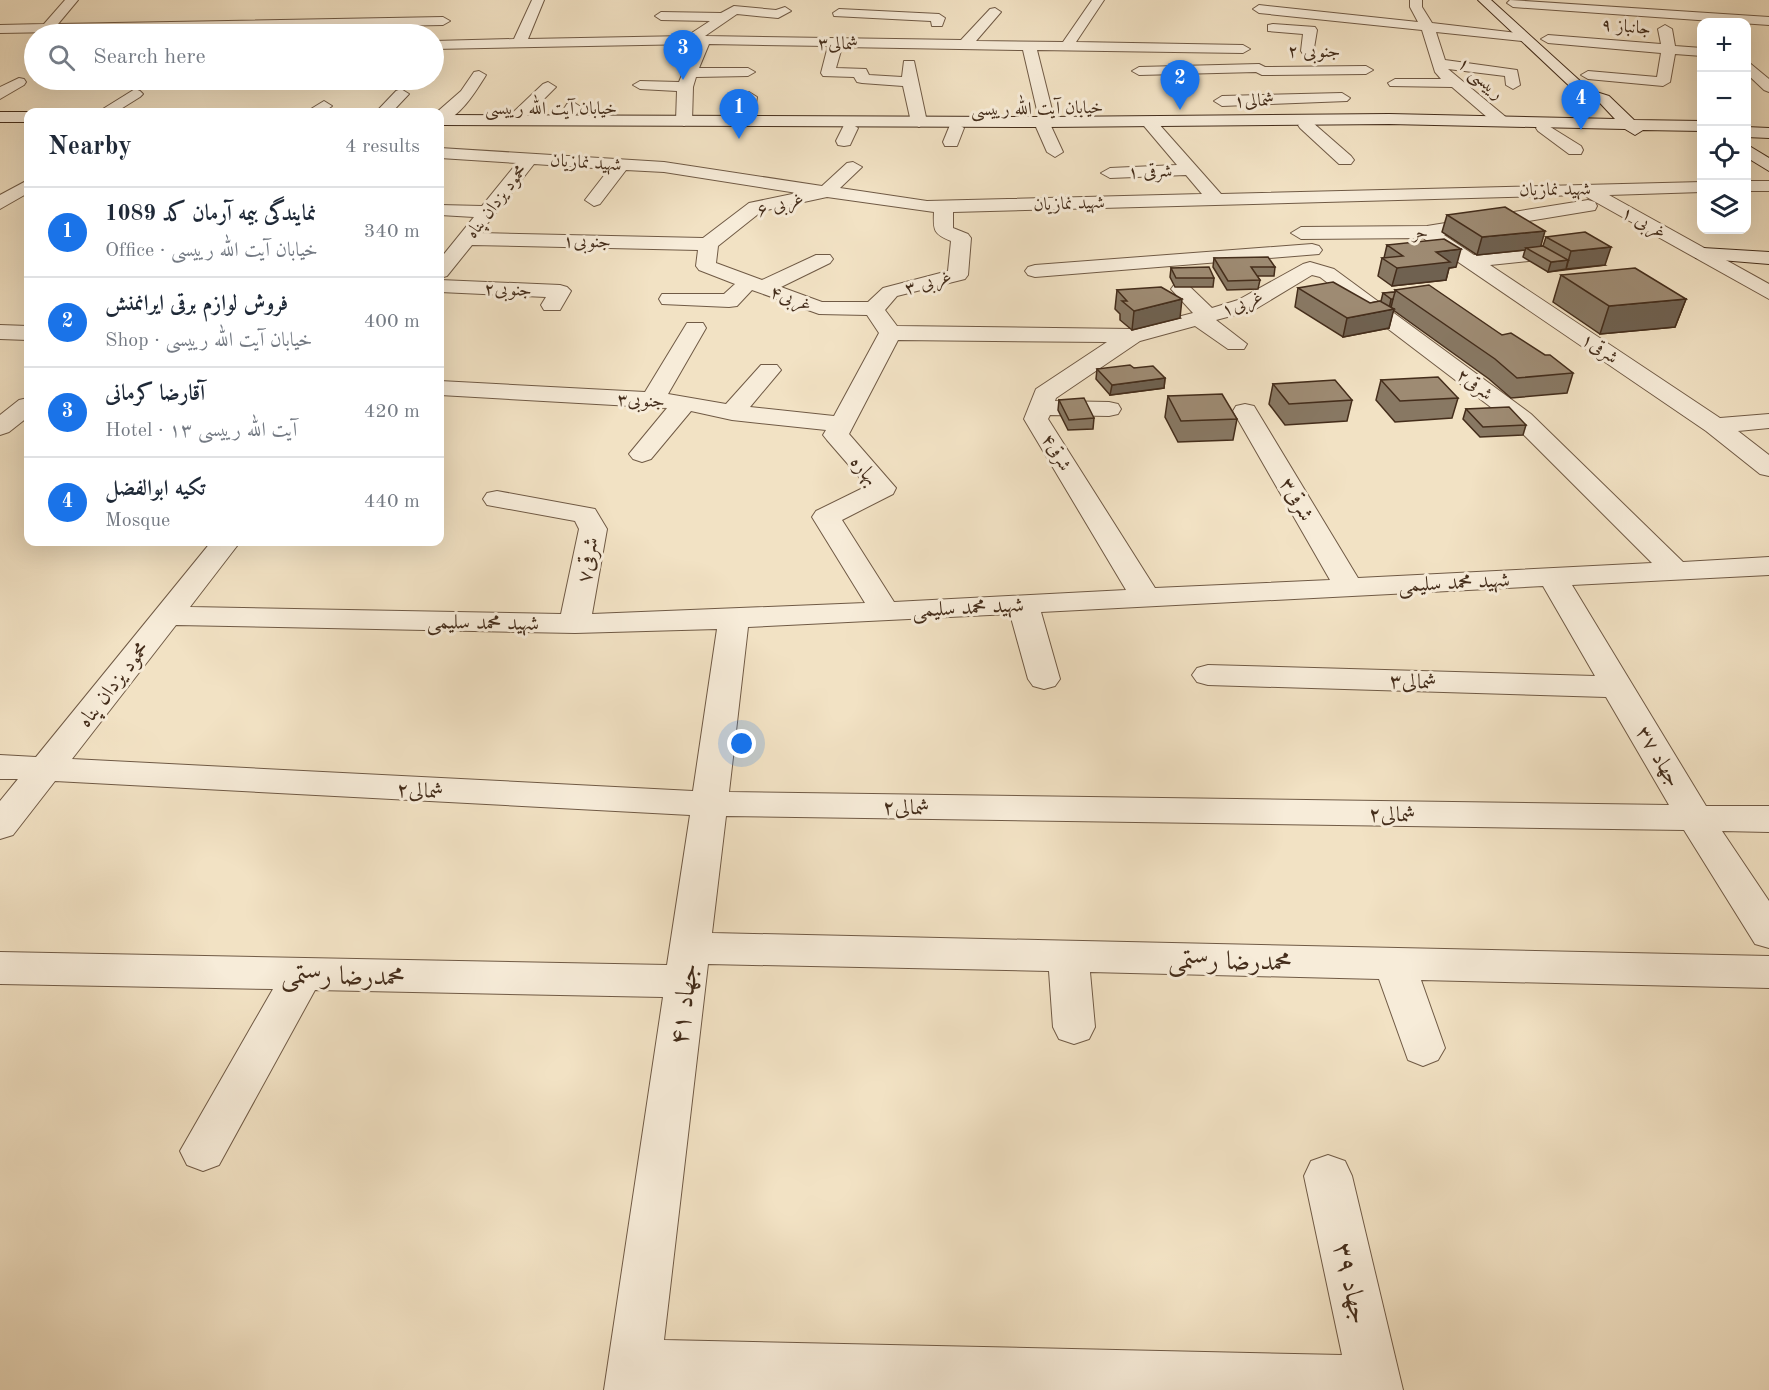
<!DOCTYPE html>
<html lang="en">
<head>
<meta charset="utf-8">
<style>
  :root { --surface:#fff; --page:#f2f2f3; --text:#1f2937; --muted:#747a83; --line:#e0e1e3; --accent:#1a73e8 }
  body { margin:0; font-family:"Old Standard TT",Amiri,serif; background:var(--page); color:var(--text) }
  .controls { position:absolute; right:18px; top:18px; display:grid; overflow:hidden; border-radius:12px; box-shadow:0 6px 24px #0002 }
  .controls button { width:54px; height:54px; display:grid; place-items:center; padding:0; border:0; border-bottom:2px solid var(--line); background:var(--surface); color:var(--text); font:30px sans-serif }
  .you { position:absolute; left:742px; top:744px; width:21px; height:21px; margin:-15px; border:4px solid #fff; border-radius:50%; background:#1a73e8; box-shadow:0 0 0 9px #1a73e833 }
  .badge { display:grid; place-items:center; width:39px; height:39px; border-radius:50%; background:var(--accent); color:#fff; font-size:20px; font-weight:700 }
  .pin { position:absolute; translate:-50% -50px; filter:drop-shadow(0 2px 3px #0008) }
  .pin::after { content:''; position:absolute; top:32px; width:21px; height:18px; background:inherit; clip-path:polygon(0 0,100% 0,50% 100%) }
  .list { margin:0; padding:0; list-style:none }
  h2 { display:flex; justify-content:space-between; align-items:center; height:78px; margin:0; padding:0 24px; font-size:26px }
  h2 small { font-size:20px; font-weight:400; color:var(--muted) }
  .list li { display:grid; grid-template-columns:39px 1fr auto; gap:18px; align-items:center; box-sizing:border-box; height:90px; padding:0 24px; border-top:2px solid var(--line) }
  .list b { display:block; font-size:22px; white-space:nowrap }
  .list p { margin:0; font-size:20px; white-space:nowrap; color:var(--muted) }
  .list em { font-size:20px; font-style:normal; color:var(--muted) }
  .icon { flex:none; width:33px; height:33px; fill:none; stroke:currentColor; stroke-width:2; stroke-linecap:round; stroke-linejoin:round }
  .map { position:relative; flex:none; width:1769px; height:1390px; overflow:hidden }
  .search { position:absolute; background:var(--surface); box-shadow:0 6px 24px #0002; left:24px; top:24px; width:420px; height:66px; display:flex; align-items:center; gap:15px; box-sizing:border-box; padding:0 21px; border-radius:33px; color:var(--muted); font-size:22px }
  .panel { position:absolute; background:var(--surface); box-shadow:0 6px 24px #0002; left:24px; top:108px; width:420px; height:438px; border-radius:12px }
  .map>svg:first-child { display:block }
</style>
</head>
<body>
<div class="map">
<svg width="1769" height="1390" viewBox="0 0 1769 1390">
  <rect width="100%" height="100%" fill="#f2e2c4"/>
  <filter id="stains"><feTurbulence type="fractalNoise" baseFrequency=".00333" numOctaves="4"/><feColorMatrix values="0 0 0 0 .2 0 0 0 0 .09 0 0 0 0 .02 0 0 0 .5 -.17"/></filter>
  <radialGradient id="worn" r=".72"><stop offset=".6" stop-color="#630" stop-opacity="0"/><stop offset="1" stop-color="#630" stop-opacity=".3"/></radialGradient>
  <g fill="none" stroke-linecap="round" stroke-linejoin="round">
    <g stroke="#705a45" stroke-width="2">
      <g id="street">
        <path d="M65 0H78L58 24 443 17 450 21 443 25 0 33V25L44 24Z"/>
        <path d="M532 0H544L528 39 687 36 710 21 661 20 655 16 661 12 721 13 734 6 776 10 785 7 791 11 778 18 737 14 705 36 961 40 990 9 995 8 1001 12 976 41 1063 42 1092 0H1104L1076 42 1243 45 1250 49 1243 53 1037 50 1055 122 1051 126 1063 152 1055 157 1047 152 1036 127 1040 123 1023 50 842 47 836 68 866 69 869 75 902 77 904 61H914L927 122 919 127 911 122 903 86 862 83 857 82 854 77 823 76 821 73 828 46 709 44 699 68H748L755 72 748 76 696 77 693 87 692 121 684 126 676 121 677 91 640 89 633 85 640 81 679 82 695 44 434 49V41L514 39Z"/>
        <path d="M1410 0H1422V7L1432 23 1527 34V40L1522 41 1436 32 1445 60 1517 70 1520 85 1513 89 1506 85 1505 76 1448 69 1507 118 1509 121 1507 124H1495L1452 87 1390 86 1388 83 1395 79H1441L1435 72 1422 30 1259 13 1253 9 1259 5 1418 22 1410 7Z"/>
        <path d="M1510 0 1769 17V25L1513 7 1507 3Z"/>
        <path d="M839 9 939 14 945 18 942 26H932L931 21 834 16 833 13Z"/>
        <path d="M1273 24 1315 27 1317 30 1313 54H1303L1301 51 1303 34 1268 31V25Z"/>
        <path d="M1665 25 1672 29 1675 46 1702 48V56L1675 54 1670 82 1663 86 1588 79 1581 75 1588 71 1657 77 1661 53 1548 43 1541 39 1548 35 1661 44 1658 29Z"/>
        <path d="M1746 60 1769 79V92L1764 90 1746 73Z"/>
        <path d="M1259 64 1265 67 1366 66 1373 70 1366 74 1262 75 1256 72 1139 75 1132 71 1139 67Z"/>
        <path d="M479 71 486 75C476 91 459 119 440 123V112H437L461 91 474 72Z"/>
        <path d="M19 78 24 79 26 82 24 85 0 99V87Z"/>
        <path d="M216 80H232L221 87 214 83Z"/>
        <path d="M306 80H321L311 87 304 83Z"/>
        <path d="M548 82 556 87 520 123H508L506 120 508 117 543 84Z"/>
        <path d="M135 89 140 91 143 94 140 97 116 112H98Z"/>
        <path d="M401 89 409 94 392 112H376L396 91Z"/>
        <path d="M749 92 757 97 753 122 745 127 737 122 741 97Z"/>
        <path d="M1342 93 1350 98 1347 101 1222 106 1214 101 1222 96Z"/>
        <path d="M324 101 332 106 324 112H306Z"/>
        <path d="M573 102 581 107 571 123H559L557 120 567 104Z"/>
        <path d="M1306 120 1312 122 1351 156 1354 160 1351 164H1339L1300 128 1298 125Z"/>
        <path d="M1152 121 1158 123 1221 194 1702 182V192L1609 195 1769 284V299L1583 195 953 212V228L968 234 971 238 968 275 965 279 897 296 885 310 897 326 1131 329 1193 313 1171 289 1174 285H1188L1212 308 1238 300 1303 264 1310 262 1334 269 1531 414 1683 562 1769 557V575L1572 585 1706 806H1769V832L1722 831 1769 901V948L1755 944 1684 830 726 816 712 933 1769 956V988L1421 980 1445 1048 1438 1060 1423 1066 1408 1060 1379 979 1090 972 1095 1027 1089 1039 1074 1044 1059 1039 1053 1027 1049 971 708 964 664 1340 1342 1355 1304 1176 1311 1161 1328 1155 1345 1161 1352 1176 1403 1390H604L663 997 315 990 219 1165 203 1171 187 1165 180 1151 273 989 0 984V952L667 965 690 815 55 781 13 835 0 839V801L18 779H0V755L36 757 211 542H240L190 607 561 614 579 529 575 521 487 505 483 499 487 493 497 491 595 509 607 529 592 614 865 603 812 517 816 511 867 486 827 440 823 435 826 430 732 420 691 411 651 459 642 462 633 459 629 454 667 408 440 395V381L645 392 687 323H703L706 328 668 394 726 404 761 365H777L781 370 750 407 834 416 879 333 867 315 819 314 752 290 737 306 729 307 662 304 659 299 662 294H724L735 284 699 270 696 266 698 250 472 245 447 276 440 278V259L474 217 440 215V205L482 206 517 163 440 158V148L664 162 822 186 847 163 853 162 862 167 840 188 927 201 1202 194 1186 175 1110 178 1101 173 1110 168 1177 165 1144 126ZM534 164 609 169 585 200 594 206 600 204 626 170 664 172 797 193 749 203 703 238 480 233ZM827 197 934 212C933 231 934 234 951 241L948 271 883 288 868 302H822L781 287 830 263 833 259 830 255H816L762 280 716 263 718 246 762 211ZM1312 275 1320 277 1513 424 1652 563 1358 578 1257 411 1254 406 1245 404 1236 406 1233 411 1330 580 1155 588 1048 419 1050 415 1109 416 1118 414 1121 409 1118 404 1109 402 1055 401 1056 398 1140 341 1195 326 1228 349H1244L1247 344 1216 320 1254 310ZM898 340 1107 342 1036 389 1024 419 1126 590 894 602 842 520 893 494 896 488 849 434ZM1543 586 1595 676 1208 665 1197 668 1192 675 1197 682 1208 685 1606 697 1669 805 729 792 748 627 1010 614 1028 679 1033 686 1044 689 1055 686 1060 679 1041 612ZM176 625 575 633 717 629 693 791 72 759Z"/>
        <path d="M850 123 858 128 850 145 844 146 838 145 836 141 844 125Z"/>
        <path d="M956 123 964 128 957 146H945L943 142 950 125Z"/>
        <path d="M1544 123 1581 146 1583 150 1581 154H1569L1538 131 1536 128 1538 125Z"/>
        <path d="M28 180V193L0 209V195Z"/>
        <rect x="1746" y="181" width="23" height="10"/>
        <path d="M1588 200 1595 202 1597 206 1595 210 1444 235 1474 255 1557 246 1564 248 1567 252 1564 256 1557 258 1490 265 1720 418 1769 414V428L1738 431 1769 455V476L1760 474 1706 431 1423 238 1301 239 1291 233 1301 227 1427 226Z"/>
        <path d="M1312 244 1319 246 1322 250 1319 254 1035 277 1028 275 1025 271 1028 267 1035 265Z"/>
        <path d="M440 280 560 285 567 287 571 291 560 310H544L541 305 546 297 440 292Z"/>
        <path d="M0 325 28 326V340L0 339Z"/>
        <path d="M28 398V417L9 432 0 435V415L19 400Z"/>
      </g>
    </g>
    <g stroke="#442d1b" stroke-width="2">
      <g id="secondary">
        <path d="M1478 0H1491L1590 90 1609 96 1634 120 1702 121V131L1643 130 1635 135 1625 129 1389 124 1047 127 440 125V115L1047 117 1389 114 1615 119 1599 102 1580 96Z"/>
        <path d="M0 112H29L28 122H0Z"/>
        <path d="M1746 127 1769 128V138L1746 137Z"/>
        <path d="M1746 144 1769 158V171L1746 157Z"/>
        <path d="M1703 248 1769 252V264L1696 258 1693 254 1696 250Z"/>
      </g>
    </g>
    <use href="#street" fill="#f7ecd9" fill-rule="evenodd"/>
    <use href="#secondary" fill="#f7ecd9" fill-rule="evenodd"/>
  </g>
  <g fill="#887863" stroke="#442d1b" stroke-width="1.5">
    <path d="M1447 215 1541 246H1543L1546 237 1605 265 1548 272 1523 257 1525 250 1477 255 1442 232Z"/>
    <path d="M1387 245 1456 267 1449 268 1446 280 1392 286 1378 276 1382 258H1384Z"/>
    <path d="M1214 258 1275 267 1274 276H1257L1260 280 1258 289 1227 290 1213 267Z"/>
    <path d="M1171 268 1214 278 1213 287H1175L1170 277Z"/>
    <path d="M1561 275 1686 299 1675 327 1600 334 1553 302Z"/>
    <path d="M1298 288 1370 303 1381 301 1383 293 1395 292V290L1502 335 1573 373 1567 393 1511 398 1489 379 1393 310 1389 328 1343 337 1295 307Z"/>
    <path d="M1117 290 1180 318 1132 330 1120 320V314L1115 309Z"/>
    <path d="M1134 368 1165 378 1164 388 1110 395 1096 379 1097 369Z"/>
    <path d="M1381 380 1458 398 1452 418 1395 422 1376 400Z"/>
    <path d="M1273 384 1352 400 1347 421 1285 425 1269 404Z"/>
    <path d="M1168 396 1237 419 1233 440 1178 442 1165 417Z"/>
    <path d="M1059 400 1094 418 1093 429 1068 430 1058 410Z"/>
    <path d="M1466 409 1526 425 1523 435 1480 437 1463 419Z"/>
  </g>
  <g fill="#6f6150" stroke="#442d1b" stroke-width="1.5">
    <path d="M1545 231 1540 249 1526 248 1525 250 1477 255 1482 237Z"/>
    <path d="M1611 247 1605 265 1566 269 1571 251Z"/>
    <path d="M1461 249 1456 267 1449 268 1446 280 1392 286 1397 268 1436 252Z"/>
    <path d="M1568 260 1566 269 1548 272 1551 262Z"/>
    <path d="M1182 299 1180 318 1132 330 1134 311Z"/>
    <path d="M1391 299H1393L1391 308 1389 309Z"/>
    <path d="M1686 299 1675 327 1600 334 1609 306Z"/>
    <path d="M1394 309 1389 328 1343 337 1347 318Z"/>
    <path d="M1165 378 1164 388 1110 395 1112 385Z"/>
  </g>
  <g fill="#9e8b73" stroke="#442d1b" stroke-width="1.5">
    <path d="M1505 207 1545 231 1482 237 1447 215Z"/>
    <path d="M1585 232 1611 247 1571 251 1546 237Z"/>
    <path d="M1444 239 1461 249 1436 252 1450 262 1397 268 1382 258 1403 256 1387 245Z"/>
    <path d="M1543 246 1568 260 1551 262 1526 248Z"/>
    <path d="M1268 257 1275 267H1251L1260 280 1228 281 1214 258Z"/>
    <path d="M1209 267 1214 278H1176L1171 268Z"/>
    <path d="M1635 268 1686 299 1609 306 1561 275Z"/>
    <path d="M1333 282 1370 303 1380 301 1394 309 1347 318 1298 288Z"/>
    <path d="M1429 285 1502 335 1511 333 1545 355H1550L1573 373 1517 378 1495 359 1395 290Z"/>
    <path d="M1161 287 1182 299 1134 311 1122 301H1127L1117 290Z"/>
    <path d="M1395 292 1393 299H1391L1383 293Z"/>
    <path d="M1130 365 1134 368 1153 366 1165 378 1112 385 1097 369Z"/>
    <path d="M1438 377 1458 398 1400 401 1381 380Z"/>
    <path d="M1335 380 1352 400 1289 404 1273 384Z"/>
    <path d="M1222 394 1237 419 1181 421 1168 396Z"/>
    <path d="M1084 398 1094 418 1069 420 1059 400Z"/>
    <path d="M1509 407 1526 425 1483 427 1466 409Z"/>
  </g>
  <g text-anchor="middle" stroke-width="6" stroke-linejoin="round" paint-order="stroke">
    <g font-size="18" fill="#442d1b" stroke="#f7ecd9">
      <text transform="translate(1626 26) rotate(5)" y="6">جانباز ۹</text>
      <text transform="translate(838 43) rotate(1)" y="6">شمالی۳</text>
      <text x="1314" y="57">جنوبی ۲</text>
      <text transform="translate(1481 78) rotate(41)" y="6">رییسی ۱</text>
      <text transform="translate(1254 100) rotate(-2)" y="6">شمالی۱</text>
      <text x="551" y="114">خیابان آیت الله رییسی</text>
      <text transform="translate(1037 108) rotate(-1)" y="6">خیابان آیت الله رییسی</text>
      <text transform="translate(586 162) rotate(4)" y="6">شهید نمازیان</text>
      <text transform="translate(1150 171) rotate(-2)" y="6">شرقی ۱</text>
      <text transform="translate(1555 189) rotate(-1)" y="6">شهید نمازیان</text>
      <text transform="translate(496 201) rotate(-52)" y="6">محمود یزدان پناه</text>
      <text transform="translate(1069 203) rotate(-2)" y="6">شهید نمازیان</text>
      <text transform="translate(780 204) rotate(-16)" y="6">غربی ۶</text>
      <text transform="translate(1644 222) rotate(29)" y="6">غربی ۱</text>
      <text transform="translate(1420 232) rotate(-3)" y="6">حر</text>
      <text transform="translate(587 241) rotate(1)" y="6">جنوبی۱</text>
      <text transform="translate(928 282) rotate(-16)" y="6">غربی ۳</text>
      <text transform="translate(508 289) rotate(2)" y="6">جنوبی۲</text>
      <text transform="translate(791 298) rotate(21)" y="6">غربی۴</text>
      <text transform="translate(1242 303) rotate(-21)" y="6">غربی۱</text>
      <text transform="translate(1600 348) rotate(34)" y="6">شرقی۱</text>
      <text transform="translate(1475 384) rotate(37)" y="6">شرقی۲</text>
      <text transform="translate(641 400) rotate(3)" y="6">جنوبی۳</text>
      <text transform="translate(1057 452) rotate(58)" y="6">شرقی۴</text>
    </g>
    <g font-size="21" fill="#442d1b" stroke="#f7ecd9">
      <text transform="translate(865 470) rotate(51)" y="7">بهاره</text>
      <text transform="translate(1297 499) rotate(59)" y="7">شرقی۳</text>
      <text transform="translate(587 560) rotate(-81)" y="7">شرقی۷</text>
      <text transform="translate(1454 582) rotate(-3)" y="7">شهید محمد سلیمی</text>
      <text transform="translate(968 607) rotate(-3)" y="7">شهید محمد سلیمی</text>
      <text transform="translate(483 622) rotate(1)" y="7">شهید محمد سلیمی</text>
      <text transform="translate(1413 681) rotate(2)" y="7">شمالی۳</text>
      <text transform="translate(113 684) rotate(-52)" y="7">محمود یزدان پناه</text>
      <text transform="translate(1659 756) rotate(59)" y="7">جهاد ۳۷</text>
      <text transform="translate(420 790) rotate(3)" y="7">شمالی۲</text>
      <text transform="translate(906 807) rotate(1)" y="7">شمالی۲</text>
      <text transform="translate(1392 814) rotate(1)" y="7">شمالی۲</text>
    </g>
    <g font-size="26" fill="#442d1b" stroke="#f7ecd9">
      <text transform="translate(1230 960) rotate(1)" y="9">محمدرضا رستمی</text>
      <text transform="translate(343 975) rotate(1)" y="9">محمدرضا رستمی</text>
      <text transform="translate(683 1004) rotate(-82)" y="9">جهاد ۴۱</text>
      <text transform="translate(1352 1283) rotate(77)" y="9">جهاد ۳۹</text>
    </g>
  </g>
  <rect width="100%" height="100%" filter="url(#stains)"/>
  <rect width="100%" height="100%" fill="url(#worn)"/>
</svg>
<div class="controls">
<button>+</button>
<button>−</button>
<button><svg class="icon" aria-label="locate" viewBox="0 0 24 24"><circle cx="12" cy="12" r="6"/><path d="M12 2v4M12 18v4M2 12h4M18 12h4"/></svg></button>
<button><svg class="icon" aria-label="layers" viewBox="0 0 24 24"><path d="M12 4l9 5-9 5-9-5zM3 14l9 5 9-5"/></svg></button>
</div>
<div class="you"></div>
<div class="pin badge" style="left:739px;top:139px">1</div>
<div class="pin badge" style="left:1180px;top:110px">2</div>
<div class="pin badge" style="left:683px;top:80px">3</div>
<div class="pin badge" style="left:1581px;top:130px">4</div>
<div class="search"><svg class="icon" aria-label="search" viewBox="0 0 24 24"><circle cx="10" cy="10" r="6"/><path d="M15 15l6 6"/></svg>Search here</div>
<section class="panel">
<h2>Nearby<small>4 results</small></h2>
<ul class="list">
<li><span class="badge">1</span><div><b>نمایندگی بیمه آرمان کد 1089</b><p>Office · خیابان آیت الله رییسی</p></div><em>340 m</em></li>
<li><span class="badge">2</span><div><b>فروش لوازم برقی ایرانمنش</b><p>Shop · خیابان آیت الله رییسی</p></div><em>400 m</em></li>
<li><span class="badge">3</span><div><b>آقارضا کرمانی</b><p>Hotel · آیت الله رییسی ۱۳</p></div><em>420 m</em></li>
<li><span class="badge">4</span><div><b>تکیه ابوالفضل</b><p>Mosque</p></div><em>440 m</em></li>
</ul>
</section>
</div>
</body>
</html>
